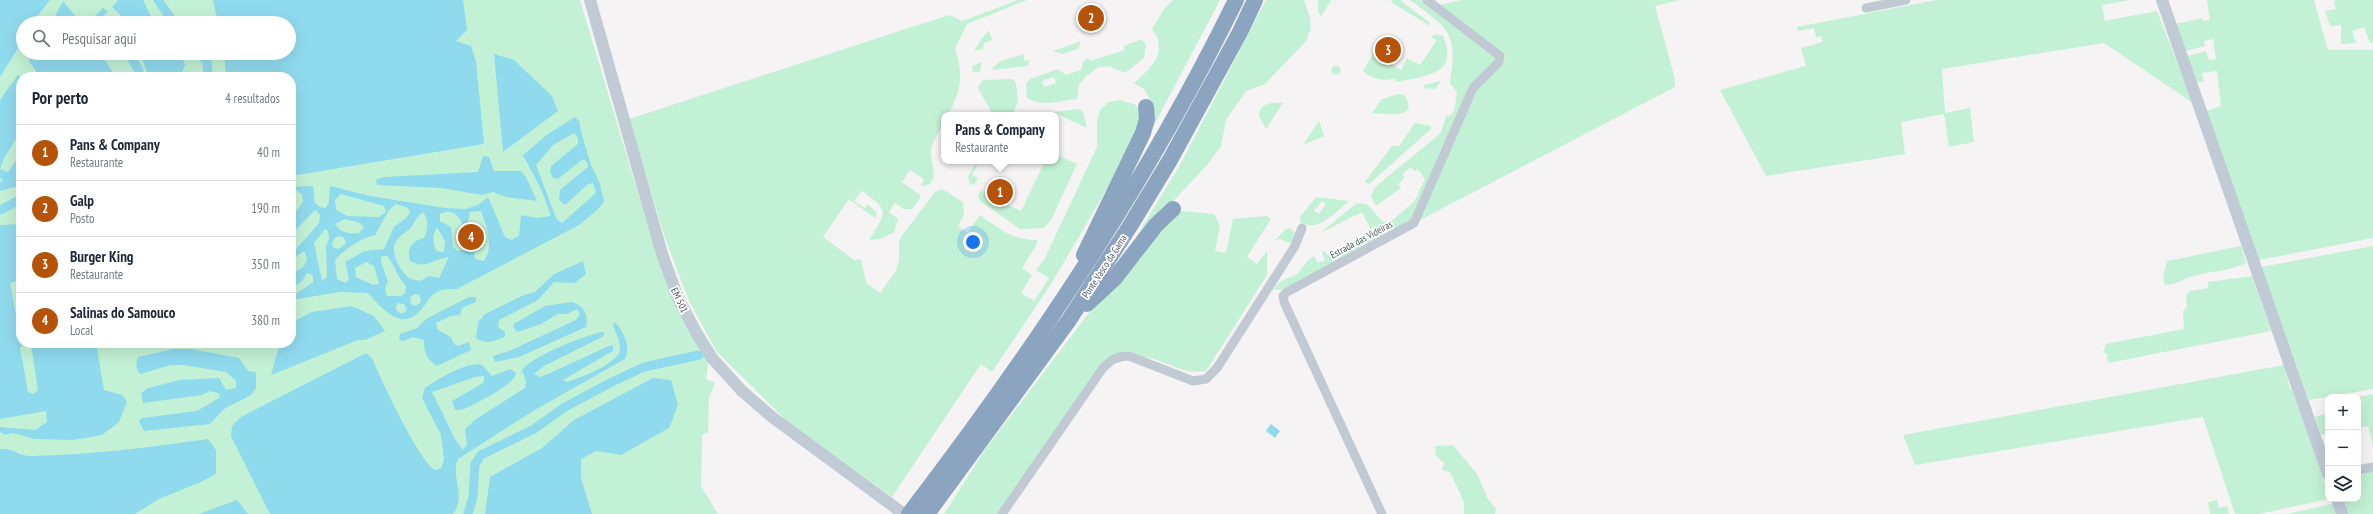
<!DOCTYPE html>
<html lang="pt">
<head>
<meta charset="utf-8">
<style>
  :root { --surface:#fff; --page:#f6f6f7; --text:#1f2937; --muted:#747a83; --line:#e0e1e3; --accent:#b45309 }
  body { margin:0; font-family:"PT Sans Narrow",sans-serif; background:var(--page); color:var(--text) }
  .controls { position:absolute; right:12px; bottom:12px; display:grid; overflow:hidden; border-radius:8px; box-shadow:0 4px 16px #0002 }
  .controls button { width:36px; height:36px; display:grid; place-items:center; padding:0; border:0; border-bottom:1px solid var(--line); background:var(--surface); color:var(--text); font:20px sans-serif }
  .you { position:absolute; left:973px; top:242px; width:14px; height:14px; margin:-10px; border:3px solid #fff; border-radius:50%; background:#1a73e8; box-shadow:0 0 0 6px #1a73e833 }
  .badge { display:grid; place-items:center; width:26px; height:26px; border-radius:50%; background:var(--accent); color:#fff; font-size:13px; font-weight:700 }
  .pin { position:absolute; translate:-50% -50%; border:2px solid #fff; box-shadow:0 1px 4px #0006 }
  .popup { position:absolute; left:941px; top:112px; width:118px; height:52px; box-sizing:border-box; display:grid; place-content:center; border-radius:8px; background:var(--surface); filter:drop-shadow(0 1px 3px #0005); font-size:13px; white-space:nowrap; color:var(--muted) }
  .popup b { font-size:15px; color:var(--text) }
  .popup::after { content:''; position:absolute; left:50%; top:100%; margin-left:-8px; border:8px solid transparent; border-top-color:var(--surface) }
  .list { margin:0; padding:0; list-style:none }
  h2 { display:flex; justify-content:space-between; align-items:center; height:52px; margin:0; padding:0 16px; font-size:17px }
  h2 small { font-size:13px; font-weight:400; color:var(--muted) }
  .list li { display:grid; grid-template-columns:26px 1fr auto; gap:12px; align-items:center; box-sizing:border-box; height:56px; padding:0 16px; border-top:1px solid var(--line) }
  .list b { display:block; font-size:15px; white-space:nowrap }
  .list p { margin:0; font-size:13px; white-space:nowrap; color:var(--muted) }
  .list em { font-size:13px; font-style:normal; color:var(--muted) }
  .icon { flex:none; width:22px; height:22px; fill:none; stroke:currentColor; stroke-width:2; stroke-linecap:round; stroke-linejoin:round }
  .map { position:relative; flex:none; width:2373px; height:514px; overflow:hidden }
  .search { position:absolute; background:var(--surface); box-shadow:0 4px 16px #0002; left:16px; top:16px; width:280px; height:44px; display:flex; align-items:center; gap:10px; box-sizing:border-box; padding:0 14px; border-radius:22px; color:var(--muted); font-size:15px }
  .panel { position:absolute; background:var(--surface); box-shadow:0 4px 16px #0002; left:16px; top:72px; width:280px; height:276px; border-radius:16px }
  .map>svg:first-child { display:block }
</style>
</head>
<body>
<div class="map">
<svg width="2373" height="514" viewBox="0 0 2373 514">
  <rect width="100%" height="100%" fill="#f5f3f3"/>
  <g fill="#c3f1d5" fill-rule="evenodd">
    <path d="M0 0H580L660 266C673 301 686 331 709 360L706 379 715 383 709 398 708 432 702 435 701 486 718 514H0ZM23 23H289V53H23ZM21 77H291V343H21Z"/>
    <path d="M1018 0H1027L967 24 955 49C964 74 961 92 948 115H944C944 128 933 137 931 150 930 162 939 175 929 185L921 186 924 179 910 170 902 182 920 195V198L912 209H904L895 203 889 212 898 219 894 232 880 239 869 240C887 212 890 211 862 191L854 201 865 208 868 204 877 213 875 218 849 199 823 237 854 260 861 259 866 283 880 293 896 271 899 261V242L903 234 935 192 942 189 963 202 964 215 958 226 967 233 980 215C998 228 1014 241 1037 240V244L1022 268 1032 275 1021 293 1034 301 1049 278 1036 270 1045 258 1097 147V121L1100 110 1109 102 1120 100 1136 105 1139 112V127L1121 165 1051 284 992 372 981 364 892 497 789 423 717 352 689 301 665 238 629 119 915 26 950 15 962 21Z"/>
    <path d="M1173 0H1220L1144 144 1152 104 1144 89 1134 83C1152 68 1169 51 1152 29L1165 8Z"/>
    <path d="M1266 0H1304L1310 17 1311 28 1306 41 1265 84 1246 91 1226 120 1221 146 1207 165 1130 247 1180 165Z"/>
    <path d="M1318 0H1331L1321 17 1318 11Z"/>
    <path d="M1392 0H1400L1429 22 1430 26 1391 2Z"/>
    <path d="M1410 0H1424L1494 55 1496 59 1484 71 1410 221 1281 290 1274 289C1284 276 1290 280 1299 272 1305 266 1305 261 1314 256L1318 263 1325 260 1322 252 1325 251 1327 255 1372 232 1362 212 1320 233 1357 203 1367 204 1382 221 1389 223 1414 202 1425 179 1418 169 1414 171 1411 167 1402 174 1405 178 1398 184 1401 188 1376 206 1371 196 1375 187 1435 138 1441 132 1447 114 1448 117 1454 112 1457 92 1450 83C1458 32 1449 29 1410 0Z"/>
    <path d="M1462 0H1679L1655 6 1675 79V87L1420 220 1418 218 1475 89 1504 62 1505 56 1439 5Z"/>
    <path d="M1936 0H2130L2102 5 2105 21 2157 11 2193 103 2104 43 1942 69 1945 113 1970 108 1974 142 1949 147 1944 114 1901 122 1905 154 1766 176 1720 90 1806 66 1801 48 1823 42 1821 36 1816 37 1814 28 1798 31 1797 27Z"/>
    <path d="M2207 0H2314L2328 50H2373V238L2259 260 2206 111 2221 106 2217 71 2202 73 2204 82H2196L2187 56 2206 51 2209 60 2216 59 2213 39 2204 41 2205 46 2185 51 2176 24 2202 18 2203 21 2210 20Z"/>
    <path d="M2337 0H2373V43H2370L2364 27 2352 31 2356 43 2341 44V25L2330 26 2325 11 2336 9 2334 1Z"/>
    <path d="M989 31 992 40 984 43 983 49 974 51 982 38Z"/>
    <path d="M1435 34 1443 36C1460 76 1423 76 1396 82L1395 79C1382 81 1373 79 1363 71L1373 54 1401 70 1407 58 1420 65 1437 40 1431 37Z"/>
    <path d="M1142 39 1146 45 1144 58 1125 73 1109 66 1099 67 1085 77 1079 85 1077 99C1061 101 1041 107 1027 98L1026 84 1030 79 1058 69 1066 75 1081 70 1084 60 1089 58 1090 61 1125 50 1124 46ZM1054 77 1056 83 1044 87 1042 81Z"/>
    <path d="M1081 41 1078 49 1063 54 1053 51Z"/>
    <path d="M1024 54V60L1030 61 1027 66 992 70C997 59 1014 58 1024 54Z"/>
    <path d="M982 62 980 72H973L972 66Z"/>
    <circle cx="1336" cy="70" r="4.5"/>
    <path d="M1013 79 1016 83 1018 101 1012 115H993L978 88 983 80Z"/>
    <path d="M1441 81 1435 89 1424 88V85Z"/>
    <path d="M1398 94 1404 95C1422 120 1383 114 1372 113L1382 99Z"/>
    <path d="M1283 103 1281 106 1266 129 1259 116C1259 103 1272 102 1283 103Z"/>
    <path d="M1079 109 1083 112 1087 128 1053 112Z"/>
    <path d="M1319 121 1324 136 1303 145Z"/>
    <path d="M1415 123 1431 126V129L1369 184 1365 182 1392 146H1399Z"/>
    <path d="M1057 155 1077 164 1051 220 1044 228 1020 229 980 201 978 195 981 189 983 193 1002 200V202L1021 211 1045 161H1056Z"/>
    <path d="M977 161H982L979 162 972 175 978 178 974 185 970 184 968 177Z"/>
    <path d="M1316 197 1349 201C1336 212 1318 233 1300 222V217ZM1322 201 1326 204 1319 214 1314 211Z"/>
    <path d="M1182 211 1214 214 1220 226 1215 251 1226 253 1233 219 1266 216 1271 219 1247 257 1257 264 1267 251V275L1206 371C1184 375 1170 363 1150 358 1136 355 1123 358 1110 360L1002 514H944L984 451 1095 305 1173 215Z"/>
    <path d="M1290 228 1296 234 1292 244 1280 239 1275 240 1286 229Z"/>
    <path d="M2241 246 2246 263C2230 271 2211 271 2194 276 2180 279 2181 284 2165 285L2163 277 2167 261Z"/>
    <path d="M2373 246V389L2309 400 2261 267Z"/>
    <path d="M2252 276 2271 331 2108 363 2107 354 2103 352 2106 344 2184 329 2183 311 2187 307 2186 295 2191 291 2208 288V282Z"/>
    <path d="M2284 365 2290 389H2292L2328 492V499L2259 514H2235L2203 417 1915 465 1903 435Z"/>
    <path d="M2373 394V447L2368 426 2358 428V397Z"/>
    <path d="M2328 413V434L2321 435 2315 417Z"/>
    <path d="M1453 445 1477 474 1488 499 1496 509 1495 514H1464V502L1450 472 1442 470 1444 463 1435 454 1436 446Z"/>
    <path d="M2373 471V514H2347L2341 499H2358V474Z"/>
    <path d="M2217 500 2219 508 2227 506 2229 514H2210L2208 502Z"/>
    <path d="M2332 504 2336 514H2287Z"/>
  </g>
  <g fill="#90daee" fill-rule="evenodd">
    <path d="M0 0H50L32 23H23V40L0 77Z"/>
    <path d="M118 0H143L154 23H129L112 7Z"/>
    <path d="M213 0H463L467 30 456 41 471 46 476 61 484 144 291 176V77H226L224 53H289V23H218Z"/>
    <path d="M63 1 81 23H51Z"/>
    <path d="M103 8 108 11 98 23H88Z"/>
    <path d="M32 53H100L116 77H40L29 61Z"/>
    <path d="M140 53H178L185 64 181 77H149Z"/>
    <path d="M494 54 514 60 552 96 558 111 503 152Z"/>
    <path d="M18 75 21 78V131L4 158 0 169 8 172 21 153V185L0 191V182L3 181 0 178V100Z"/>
    <path d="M575 117 579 121 582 135 591 165 600 184 604 202 596 211 579 225 457 289C451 289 444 289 439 291 429 295 427 304 420 311 400 332 381 307 368 293L340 292 291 300V267L294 272C302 269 306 266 307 258L304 251 293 259 291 266V255L319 223 320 215 315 210 291 235V218L303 202 302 194 296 190 291 194V187L313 186 315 203 320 207 326 208 329 202 330 186 370 196 445 208 466 209 478 205 488 197 505 237 511 240 519 236 521 215 537 218 551 216 542 191 523 155 548 134ZM574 133 578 138V144L551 166 550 172 553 178 558 179 583 159 587 162 588 167 560 190 559 200 565 205 588 184 593 183 596 193 562 223 556 218 536 165 553 145ZM341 194 384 206 386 212 379 217 347 216 336 210 335 200ZM396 204 406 207 410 211 407 217 394 227 384 249 365 251 345 262 349 279 346 283 337 279 335 260C345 249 361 238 375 235L389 210ZM448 211C466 216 461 229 469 243L466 250 457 251 453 246 451 227 440 221V214ZM481 211C487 227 494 247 484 261L475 259 468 221 470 212ZM423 212C429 220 428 229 424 238 412 241 406 248 410 261 427 270 432 259 449 257L439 278 429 276 420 281C416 280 410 279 408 277 400 271 391 253 395 244 398 235 407 233 412 226 416 220 417 216 423 212ZM345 219 360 223 364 227 359 233C348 234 341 233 335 224ZM437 227 445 241 444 252 436 251C433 242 432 236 437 227ZM325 229 328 231 329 238 326 247 327 277 322 281 314 243ZM339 236 344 238 346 243 339 249 334 248 332 243 335 238ZM382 256H387C395 265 397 277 406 286L405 293 401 296H387L385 288 388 281 381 262ZM366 262 374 266 379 284 373 285 356 277 355 268ZM307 273 313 275V282L296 294 293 293 292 288 302 281ZM415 294 420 295 421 302 416 306 411 304 410 297ZM398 303 404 304 407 310 402 314 397 311 396 306Z"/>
    <path d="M483 156 489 157 494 171H521L526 177 537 201 506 197 493 192 482 195 441 188 377 185 376 180 384 177 478 172Z"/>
    <path d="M21 224V283L20 280 10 283 21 343H96L104 390 122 395 127 402 119 422 102 435 73 440 35 439 13 433 5 435 0 432V427C12 429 22 428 35 430L47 422 46 411 0 419V225ZM26 343 31 345 38 390 33 394 28 392 20 347Z"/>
    <path d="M583 261 586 274 575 283 554 282 538 300 499 320 498 327 505 332V337C494 340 487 346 476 338L478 322 485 314 524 295 535 292 554 274Z"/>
    <path d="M469 297H476V302L462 308 460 315 451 316 436 323 438 330 451 337 454 344 458 346 469 342 471 350 437 366C426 359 424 352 424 340L413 337 403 341 399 340 400 334 417 328 426 319Z"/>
    <path d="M572 302C584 306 589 315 586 327L519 357 495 362 493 356 509 351 576 320 580 314 577 309 567 314H558L539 325 517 332 513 327 515 323 545 306Z"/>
    <path d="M351 306 374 316 385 331 365 340H358L271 375 280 343H291V323L312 312Z"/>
    <path d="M615 322C624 332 631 347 625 359L533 411 458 459C450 476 467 495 453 514H270L231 436 232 426 241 417 366 353 372 358C379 375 422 468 436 470L441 468 444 460 441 435 422 398 425 388C436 380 469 360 482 365L492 376 510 369 516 373C516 384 472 406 461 410H455L452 401 480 385 484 382V376L475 377 432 392 455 439 463 450 467 444 465 429 476 419 525 388 526 381 522 370C531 357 587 334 603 332L605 334 602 337 544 366 534 374 540 377 550 373 609 346 613 345V351L563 380 567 382C580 378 613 365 619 353 622 345 616 333 613 325Z"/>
    <path d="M174 349H191L239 358 248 371 256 372V388L251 395 224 409 210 424 144 431 139 421 142 418 197 411 219 398 220 394 210 391 202 395 143 403 141 393 148 388 180 380 219 378 226 390 236 388V381L226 372 183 365H171L140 374C135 369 136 363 138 357Z"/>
    <path d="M653 378 671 380 678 405 669 428 621 455 596 451 581 459V478L592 514H485L490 477 542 448 574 420Z"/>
    <path d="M1271 424 1280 431 1275 438 1266 431Z"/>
    <path d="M208 439 216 450V474L201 482 159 499 135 514H0V449C15 448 20 457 32 456 90 455 150 447 208 439Z"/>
    <path d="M237 500 248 514H199Z"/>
  </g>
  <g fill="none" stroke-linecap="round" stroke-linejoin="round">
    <g stroke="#90daee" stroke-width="9">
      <path d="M158 0 174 23"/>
      <path d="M110 22V23"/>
      <path d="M129 53 139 71V77"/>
      <path d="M199 53 207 62 208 77"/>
      <path d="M0 210 21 199"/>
      <path d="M468 514 473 497 475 464 481 455 534 429 565 407 612 382 644 367 699 355"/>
    </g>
    <g stroke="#c1cad2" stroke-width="9">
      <path d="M1866 8 1906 0"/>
      <path d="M2358 470 2373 467"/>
      <path d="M1002 514 1103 368C1111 360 1117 356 1129 356L1193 381 1206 379 1217 368 1295 246 1302 228"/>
      <path d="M1382 514 1284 302 1283 296 1287 292 1414 223 1473 88 1499 62 1500 56 1427 0"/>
    </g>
    <g stroke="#c1cbd6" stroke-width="12">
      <path d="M590 0 662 254 678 298 697 334 712 358 742 391 772 417 904 514"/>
      <path d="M2162 0 2328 474"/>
      <path d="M2337 499 2342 514"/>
    </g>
    <g stroke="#8ba5c1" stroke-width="16">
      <path d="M1084 255 1143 133 1147 119 1146 107"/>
      <path d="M1087 304 1114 279 1156 225 1173 209"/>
      <path d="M909 514C1033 352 1146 184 1236 0"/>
      <path d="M927 514 1069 320 1130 226 1170 160 1240 32 1255 0"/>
    </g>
  </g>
  <g text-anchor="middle" stroke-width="3.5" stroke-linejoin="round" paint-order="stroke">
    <g font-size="10" fill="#4a5661" stroke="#fff">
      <text transform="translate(1361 239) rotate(-28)" y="4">Estrada das Videiras</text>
      <text transform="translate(1104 266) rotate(-57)" y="4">Ponte Vasco da Gama</text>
      <text transform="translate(680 300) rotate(65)" y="4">EM 501</text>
    </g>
  </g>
</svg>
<div class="controls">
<button>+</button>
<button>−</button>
<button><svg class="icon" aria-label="layers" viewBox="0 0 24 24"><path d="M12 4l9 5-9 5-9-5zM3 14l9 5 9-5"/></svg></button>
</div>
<div class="you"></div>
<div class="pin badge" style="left:1000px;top:192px">1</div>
<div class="popup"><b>Pans &amp; Company</b>Restaurante</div>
<div class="pin badge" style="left:1091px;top:18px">2</div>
<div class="pin badge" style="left:1388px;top:50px">3</div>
<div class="pin badge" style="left:471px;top:237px">4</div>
<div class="search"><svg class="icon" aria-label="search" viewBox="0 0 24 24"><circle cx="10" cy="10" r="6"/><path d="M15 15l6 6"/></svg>Pesquisar aqui</div>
<section class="panel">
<h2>Por perto<small>4 resultados</small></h2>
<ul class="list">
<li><span class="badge">1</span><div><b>Pans &amp; Company</b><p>Restaurante</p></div><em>40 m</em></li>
<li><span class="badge">2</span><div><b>Galp</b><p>Posto</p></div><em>190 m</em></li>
<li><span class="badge">3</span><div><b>Burger King</b><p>Restaurante</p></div><em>350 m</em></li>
<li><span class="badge">4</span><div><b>Salinas do Samouco</b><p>Local</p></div><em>380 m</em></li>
</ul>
</section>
</div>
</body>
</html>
